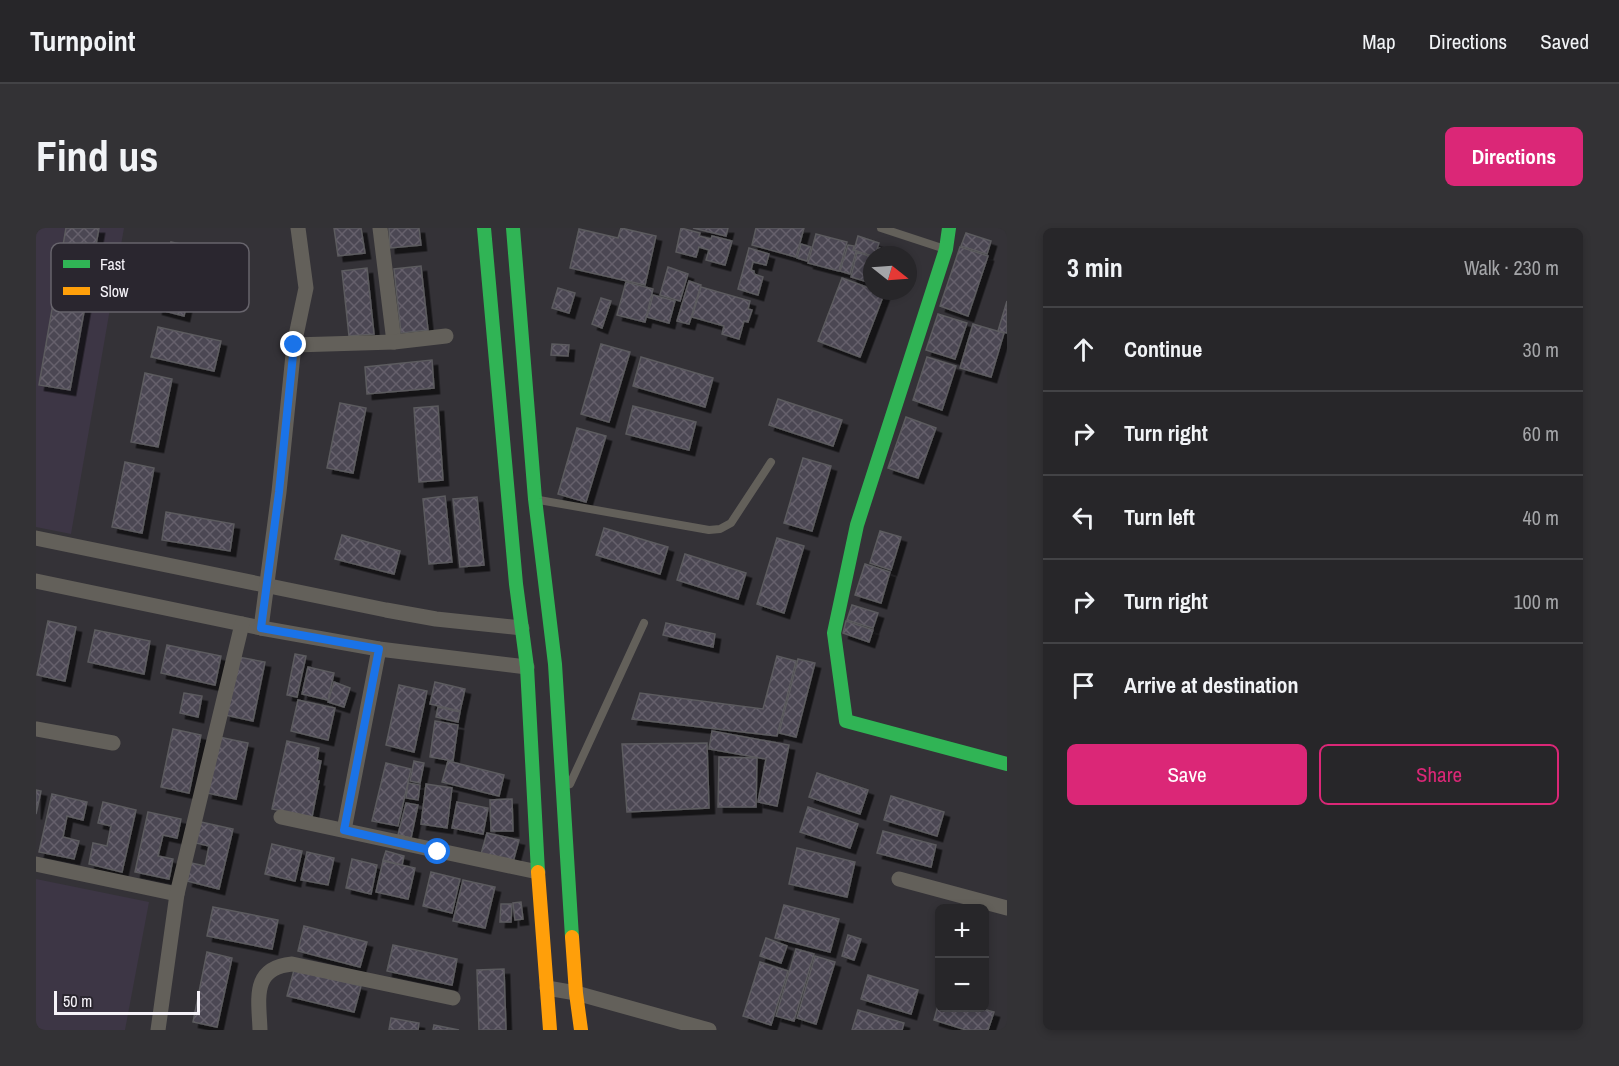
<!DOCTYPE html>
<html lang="en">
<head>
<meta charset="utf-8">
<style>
  :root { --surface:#272629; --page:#333235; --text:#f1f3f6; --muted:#a4a5a8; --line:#434346; --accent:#db2777 }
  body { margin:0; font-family:"Archivo Narrow",sans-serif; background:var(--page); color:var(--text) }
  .controls { position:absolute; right:18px; bottom:18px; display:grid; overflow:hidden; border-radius:9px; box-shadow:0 3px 9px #0003 }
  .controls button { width:54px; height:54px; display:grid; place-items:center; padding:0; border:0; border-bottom:2px solid var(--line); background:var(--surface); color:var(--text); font:30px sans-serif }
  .compass { position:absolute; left:827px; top:18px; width:54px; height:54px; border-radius:50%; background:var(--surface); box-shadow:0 3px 9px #0003; rotate:107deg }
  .scale { position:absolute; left:18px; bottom:15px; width:146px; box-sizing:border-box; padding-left:6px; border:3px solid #f6f3f9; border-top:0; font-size:16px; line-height:21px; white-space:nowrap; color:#f6f3f9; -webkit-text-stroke:4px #2a262f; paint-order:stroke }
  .stop { position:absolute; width:18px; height:18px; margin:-14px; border:4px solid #1a73e8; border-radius:50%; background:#fff }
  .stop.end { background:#1a73e8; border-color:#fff; box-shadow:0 2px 6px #0008 }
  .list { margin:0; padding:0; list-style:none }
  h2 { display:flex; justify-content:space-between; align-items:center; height:78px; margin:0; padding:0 24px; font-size:26px }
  h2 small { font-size:20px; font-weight:400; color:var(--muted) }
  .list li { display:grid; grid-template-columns:39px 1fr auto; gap:18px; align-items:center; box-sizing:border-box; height:84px; padding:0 24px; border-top:2px solid var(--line) }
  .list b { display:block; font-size:22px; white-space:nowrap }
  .list em { font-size:20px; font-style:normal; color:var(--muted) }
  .actions { display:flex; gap:12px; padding:18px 24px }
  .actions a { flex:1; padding:14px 0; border:2px solid var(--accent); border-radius:9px; text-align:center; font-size:21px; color:var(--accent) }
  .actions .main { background:var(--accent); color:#fff }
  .icon { flex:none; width:33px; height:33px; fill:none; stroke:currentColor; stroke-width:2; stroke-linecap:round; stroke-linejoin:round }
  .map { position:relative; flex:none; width:971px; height:802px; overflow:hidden; border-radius:9px }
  header { display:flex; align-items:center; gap:36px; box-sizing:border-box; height:84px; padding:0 30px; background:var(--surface); border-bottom:2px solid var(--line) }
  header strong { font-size:28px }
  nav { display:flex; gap:33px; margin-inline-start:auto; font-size:21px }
  .intro { display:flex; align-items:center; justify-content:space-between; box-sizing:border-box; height:144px; padding:0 36px }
  h1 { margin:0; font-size:42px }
  .button { padding:15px 27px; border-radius:9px; background:var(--accent); color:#fff; font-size:21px; font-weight:700 }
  main { display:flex; gap:36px; padding:0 36px }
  aside { flex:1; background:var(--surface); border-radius:9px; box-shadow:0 3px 9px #0003 }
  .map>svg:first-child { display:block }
</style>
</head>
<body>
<header>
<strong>Turnpoint</strong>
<nav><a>Map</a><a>Directions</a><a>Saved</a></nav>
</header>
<div class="intro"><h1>Find us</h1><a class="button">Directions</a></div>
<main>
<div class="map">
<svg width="971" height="802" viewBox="0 0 971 802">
  <defs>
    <pattern id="building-cross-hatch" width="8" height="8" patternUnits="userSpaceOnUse" patternTransform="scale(1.5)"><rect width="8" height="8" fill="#4b4652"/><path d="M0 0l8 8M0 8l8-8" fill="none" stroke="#66616c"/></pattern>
    <filter id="shadow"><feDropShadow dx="5.5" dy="5.5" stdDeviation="0" flood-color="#0009"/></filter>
  </defs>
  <rect width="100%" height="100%" fill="#343237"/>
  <g fill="#3d3645">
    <path d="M0 0H88L35 306 0 299Z"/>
    <path d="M0 651 113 674 89 802H0Z"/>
  </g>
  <g fill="url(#building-cross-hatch)" stroke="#5c5b5f" stroke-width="1.5" filter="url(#shadow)">
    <path d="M30 0H63L34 162 3 157Z"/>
    <path d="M298 0H325L329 25 302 28Z"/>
    <path d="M353 0H383L385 17 354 20Z"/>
    <path d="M585 0 620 8 609 57 534 40 543 1 582 10Z"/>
    <path d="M645 0 664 5 663 8 675 11 676 8 696 13 689 37 670 32 673 22 663 19 660 29 640 24Z"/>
    <path d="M657 0H692L690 8Z"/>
    <path d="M720 0H768L760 29 716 17Z"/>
    <path d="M930 5 955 13 951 26 925 18Z"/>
    <path d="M780 6 811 14 803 43 772 35Z"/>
    <path d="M822 8 843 15 839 27 836 28 818 22Z"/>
    <path d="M135 14 163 20 148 88 121 81Z"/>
    <path d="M765 16 775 19 771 33 761 30Z"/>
    <path d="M812 17 818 18 817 22 820 23 814 46 804 43Z"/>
    <path d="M924 19 952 28 932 88 904 78Z"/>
    <path d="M713 20 733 26 730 37 717 34 715 42 718 43V46L727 49 722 67 702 61Z"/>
    <path d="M843 20 866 27H841Z"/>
    <path d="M821 24 836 29V39L832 54 815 49Z"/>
    <path d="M385 38 392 102 365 105 358 41Z"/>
    <path d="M632 39 652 46 644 73 624 67Z"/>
    <path d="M331 40 338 106 313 108 306 43Z"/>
    <path d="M806 50 836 61V63L848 66 824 129 782 113Z"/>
    <path d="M653 53 665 57 653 96 641 93Z"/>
    <path d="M590 54 617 61 609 94 581 87Z"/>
    <path d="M665 59 714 73 712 81 716 82 712 94 708 93 703 111 686 106 688 98 656 89Z"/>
    <path d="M522 60 539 65 533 85 516 80Z"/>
    <path d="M617 67 639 73 633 95 611 89Z"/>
    <path d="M565 70 575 73 566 100 556 96Z"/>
    <path d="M971 73V105L962 103Z"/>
    <path d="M902 86 931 95 919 131 890 122Z"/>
    <path d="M937 96 968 105 955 149 924 140Z"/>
    <path d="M122 99 185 113 178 143 115 129Z"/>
    <path d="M516 116 533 117 532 128 515 127Z"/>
    <path d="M565 116 594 124 573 194 545 186Z"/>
    <path d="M605 129 677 150 669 179 597 158Z"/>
    <path d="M891 129 920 138 906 182 877 172Z"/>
    <path d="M396 132 398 160 331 166 329 139Z"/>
    <path d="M109 145 136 151 122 219 95 214Z"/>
    <path d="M742 171 806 192 797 218 733 197Z"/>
    <path d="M304 175 330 180 317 245 291 240Z"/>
    <path d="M402 178 407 252 383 254 378 180Z"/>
    <path d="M597 178 660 194 653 222 590 206Z"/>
    <path d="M870 189 900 200 882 250 852 240Z"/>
    <path d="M541 200 570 208 550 274 522 266Z"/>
    <path d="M767 230 795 238 776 303 748 295Z"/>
    <path d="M89 234 118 240 106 305 76 299Z"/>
    <path d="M409 268 416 334 393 336 387 271Z"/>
    <path d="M441 269 448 337 424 339 417 271Z"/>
    <path d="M130 284 198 296 194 323 126 312Z"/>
    <path d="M568 300 632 319 624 346 560 327Z"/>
    <path d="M844 303 865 309 855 342 834 335Z"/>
    <path d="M306 307 364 323 358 346 299 331Z"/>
    <path d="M741 310 768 318 748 385 721 376Z"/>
    <path d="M649 326 710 345 702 371 641 352Z"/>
    <path d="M829 336 854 344 845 375 819 367Z"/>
    <path d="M816 377 842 385 837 400 811 392Z"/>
    <path d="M12 393 40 399 29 453 1 447Z"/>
    <path d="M810 393 837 402 833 414 807 405Z"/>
    <path d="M630 395 679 406 677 419 627 407Z"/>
    <path d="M59 402 114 413 108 446 52 434Z"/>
    <path d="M131 417 185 428 179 457 125 445Z"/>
    <path d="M259 426 270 428 261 469 251 467Z"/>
    <path d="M741 428 760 433 741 508 596 491 604 465 727 481Z"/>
    <path d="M202 429 229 434 217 493 189 487Z"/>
    <path d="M762 431 779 435 760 509 743 505Z"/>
    <path d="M272 439 298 445 292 472 266 466Z"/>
    <path d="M298 454 314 460 308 479 292 474Z"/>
    <path d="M399 454 429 461 424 483 394 476Z"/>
    <path d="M363 457 391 463 378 524 350 517Z"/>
    <path d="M148 465 166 468 162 489 144 485Z"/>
    <path d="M262 472 299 480 292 512 255 503Z"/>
    <path d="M402 479 424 484 422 494 400 489Z"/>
    <path d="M399 493 422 497 417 533 394 529Z"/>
    <path d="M137 501 165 507 153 565 125 559Z"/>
    <path d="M676 503 753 517 741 578 722 574 730 531 673 521Z"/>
    <path d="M183 509 212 515 200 571 171 565Z"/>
    <path d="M251 513 283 520 281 532 285 533 281 553H283L276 589 236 581Z"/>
    <path d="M671 515 673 580 591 584 586 516Z"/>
    <path d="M683 529 721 530 720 579H682Z"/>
    <path d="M378 533 388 535 384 555 374 553Z"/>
    <path d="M412 533 468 547 463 568 406 554Z"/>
    <path d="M350 535 375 541 362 598 336 593Z"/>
    <path d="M781 545 832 562 824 586 773 569Z"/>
    <path d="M372 555 384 557 382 572 370 570Z"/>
    <path d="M390 556 416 560 411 600 385 596Z"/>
    <path d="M0 562 5 563 0 586Z"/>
    <path d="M16 566 51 574 47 592 31 588 27 609 43 613 38 631 3 624Z"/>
    <path d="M855 568 908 584 901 608 848 592Z"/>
    <path d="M476 571 477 603H455L454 572Z"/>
    <path d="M67 574 100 582 86 644 53 636 57 615 71 618 75 598 62 595Z"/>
    <path d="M421 574 452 580 447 606 416 600Z"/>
    <path d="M370 575 382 577 375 610 362 607Z"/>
    <path d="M772 579 822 596 814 620 764 604Z"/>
    <path d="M112 584 145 591 141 610 127 607 122 628 137 631 133 651 99 644Z"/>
    <path d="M165 594 197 601 183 661 151 653 155 635 169 638 173 618 160 615Z"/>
    <path d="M847 603 900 617 895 639 841 625Z"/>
    <path d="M451 605 483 612 477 634 445 626Z"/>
    <path d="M236 616 266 623 259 653 229 646Z"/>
    <path d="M761 620 819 634 811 669 753 656Z"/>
    <path d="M350 623 368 628 366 637 347 632Z"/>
    <path d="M271 624 298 630 292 657 265 652Z"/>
    <path d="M316 631 341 637 335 666 310 660Z"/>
    <path d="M347 633 379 640 372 671 340 664Z"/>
    <path d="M395 644 424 651 416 685 387 678Z"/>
    <path d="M427 652 459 659 449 700 417 693Z"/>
    <path d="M485 674 487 691 479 692 477 675Z"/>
    <path d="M465 676H476L475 694H464Z"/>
    <path d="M748 677 803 691 794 724 739 710Z"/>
    <path d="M177 679 242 692 236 721 171 708Z"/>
    <path d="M268 698 331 714 324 739 262 723Z"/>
    <path d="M812 707 825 711 818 732 806 728Z"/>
    <path d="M730 710 751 718 745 735 724 728Z"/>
    <path d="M357 717 421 731 416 757 351 743Z"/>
    <path d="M760 721 778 726 758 793 740 788Z"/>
    <path d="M171 724 196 730 181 799 157 794Z"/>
    <path d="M779 728 799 734 780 796 761 790Z"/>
    <path d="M724 734 752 743 735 797 707 788Z"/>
    <path d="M468 741 470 802H443L441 742Z"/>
    <path d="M258 742 325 758 318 784 251 768Z"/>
    <path d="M832 747 882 762 875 786 825 771Z"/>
    <path d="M903 774V780H943L958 784 952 802H930L898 792Z"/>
    <path d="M822 782 868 795 866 802H816Z"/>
    <path d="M355 790 383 795 382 802H353Z"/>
    <path d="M398 797 423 802H397Z"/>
  </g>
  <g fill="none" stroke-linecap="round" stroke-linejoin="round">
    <g stroke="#63605a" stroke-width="8">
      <path d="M845 0 909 21"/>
      <path d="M503 272 673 302 684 301 695 295 735 234"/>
      <path d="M534 556 608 395"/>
    </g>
    <g stroke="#63605a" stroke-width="15">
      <path d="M344 0 358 114"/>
      <path d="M258 117 358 114 410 108"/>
      <path d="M0 310 350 382 400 391 486 400"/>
      <path d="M0 353 225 400 343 421 491 439"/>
      <path d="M225 400 243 264 258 117 270 60 262 0"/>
      <path d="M0 501 77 515"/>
      <path d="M245 589 502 644"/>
      <path d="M308 602 343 421"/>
      <path d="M0 636 141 666"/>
      <path d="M863 651 971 680"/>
      <path d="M511 760 540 765 673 802"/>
      <path d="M122 802 141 666 206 396"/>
      <path d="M224 802C223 771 215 740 256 736L417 770"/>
    </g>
    <g stroke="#30b455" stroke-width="14">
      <path d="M448 0 480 356 491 439 502 644"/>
      <path d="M477 0 499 271 519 436 536 709"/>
      <path d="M913 0 910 21 821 297 798 405 810 493 971 536"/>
    </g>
    <g stroke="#ff9f0a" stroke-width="14">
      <path d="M502 644 514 802"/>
      <path d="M536 709 540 765 545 802"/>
    </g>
  </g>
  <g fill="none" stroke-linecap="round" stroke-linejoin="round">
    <path stroke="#1a73e8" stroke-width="8" d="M258 117 243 264 225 400 343 421 308 602 402 624"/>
  </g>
  <rect x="15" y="15" width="198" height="69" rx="9" fill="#2a262f" stroke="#67646c" stroke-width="1.5"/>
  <rect x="27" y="32" width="27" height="8" fill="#30b455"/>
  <rect x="27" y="59" width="27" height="8" fill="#ff9f0a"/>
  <g font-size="16" fill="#f6f3f9">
    <text x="64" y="42">Fast</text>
    <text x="64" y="69">Slow</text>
  </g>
</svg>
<div class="controls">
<button>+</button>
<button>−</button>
</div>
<svg class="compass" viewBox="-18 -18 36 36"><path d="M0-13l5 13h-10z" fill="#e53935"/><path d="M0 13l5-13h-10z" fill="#a4a5a8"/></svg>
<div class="scale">50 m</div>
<div class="stop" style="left:402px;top:624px"></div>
<div class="stop end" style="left:258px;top:117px"></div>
</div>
<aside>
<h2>3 min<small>Walk · 230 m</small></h2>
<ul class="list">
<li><svg class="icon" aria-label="ahead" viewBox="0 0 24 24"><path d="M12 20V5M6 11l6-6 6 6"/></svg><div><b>Continue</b></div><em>30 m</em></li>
<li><svg class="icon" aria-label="right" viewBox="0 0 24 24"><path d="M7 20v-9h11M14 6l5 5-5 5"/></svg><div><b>Turn right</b></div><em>60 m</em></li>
<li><svg class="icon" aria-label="left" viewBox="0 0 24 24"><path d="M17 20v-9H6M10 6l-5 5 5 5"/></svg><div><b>Turn left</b></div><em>40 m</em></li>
<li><svg class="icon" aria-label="right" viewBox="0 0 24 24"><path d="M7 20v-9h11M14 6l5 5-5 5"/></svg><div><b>Turn right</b></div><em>100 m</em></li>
<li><svg class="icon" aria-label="arrive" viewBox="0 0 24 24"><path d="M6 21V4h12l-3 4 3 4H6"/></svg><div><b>Arrive at destination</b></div></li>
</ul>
<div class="actions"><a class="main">Save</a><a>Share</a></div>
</aside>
</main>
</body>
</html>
